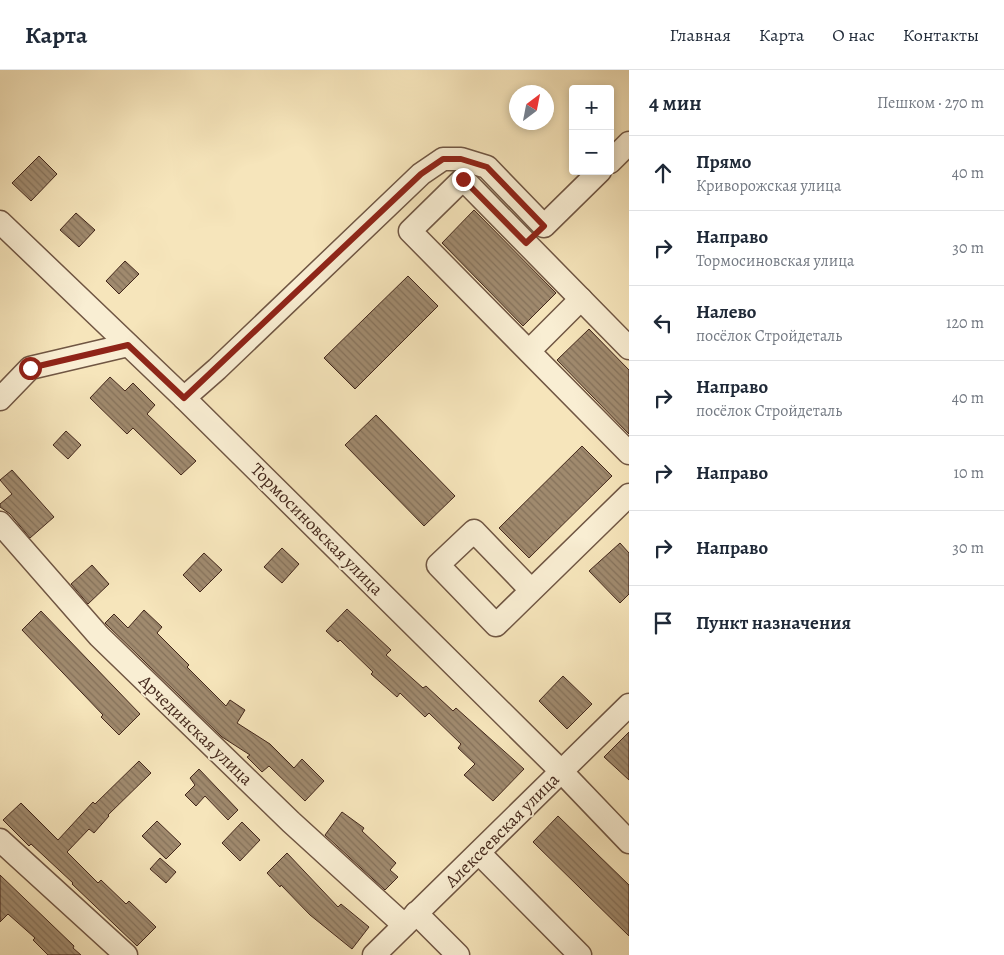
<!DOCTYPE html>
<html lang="ru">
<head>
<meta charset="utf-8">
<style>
  :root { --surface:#fff; --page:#f6f6f7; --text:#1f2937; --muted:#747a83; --line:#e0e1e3 }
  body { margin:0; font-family:Alegreya,serif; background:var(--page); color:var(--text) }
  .controls { position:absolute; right:15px; top:15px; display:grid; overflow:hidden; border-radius:5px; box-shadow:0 2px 8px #0003 }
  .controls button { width:45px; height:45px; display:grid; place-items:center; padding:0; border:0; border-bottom:1px solid var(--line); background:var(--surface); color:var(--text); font:25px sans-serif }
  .compass { position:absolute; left:509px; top:15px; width:45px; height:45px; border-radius:50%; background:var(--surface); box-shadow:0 2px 8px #0003; rotate:32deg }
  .stop { position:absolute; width:15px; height:15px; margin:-11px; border:4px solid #8f2418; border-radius:50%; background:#fff }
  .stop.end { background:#8f2418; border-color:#fff; box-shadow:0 1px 5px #0008 }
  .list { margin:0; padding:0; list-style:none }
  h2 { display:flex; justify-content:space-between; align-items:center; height:65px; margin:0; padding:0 20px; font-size:21px }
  h2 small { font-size:16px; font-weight:400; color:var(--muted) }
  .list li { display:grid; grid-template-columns:32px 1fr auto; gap:15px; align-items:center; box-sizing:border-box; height:75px; padding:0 20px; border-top:1px solid var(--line) }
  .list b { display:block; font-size:19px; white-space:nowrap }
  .list p { margin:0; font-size:16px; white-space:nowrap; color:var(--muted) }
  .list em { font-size:16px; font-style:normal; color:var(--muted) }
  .icon { flex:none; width:28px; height:28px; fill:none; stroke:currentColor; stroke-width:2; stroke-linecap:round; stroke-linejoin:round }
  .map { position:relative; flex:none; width:629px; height:885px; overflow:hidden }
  header { display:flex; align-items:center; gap:30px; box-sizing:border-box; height:70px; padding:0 25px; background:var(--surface); border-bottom:1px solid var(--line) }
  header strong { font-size:24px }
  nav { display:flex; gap:28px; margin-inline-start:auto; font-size:18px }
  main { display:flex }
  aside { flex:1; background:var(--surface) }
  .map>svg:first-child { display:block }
</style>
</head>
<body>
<header>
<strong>Карта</strong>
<nav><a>Главная</a><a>Карта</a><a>О нас</a><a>Контакты</a></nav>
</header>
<main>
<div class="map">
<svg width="629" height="885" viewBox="0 0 629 885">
  <defs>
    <pattern id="building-back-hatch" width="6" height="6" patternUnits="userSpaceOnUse" patternTransform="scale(1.25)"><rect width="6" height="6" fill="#a08a6e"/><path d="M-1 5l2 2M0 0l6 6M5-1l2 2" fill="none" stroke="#84715a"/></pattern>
  </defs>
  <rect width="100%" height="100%" fill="#f6e5bb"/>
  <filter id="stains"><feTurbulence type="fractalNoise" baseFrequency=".004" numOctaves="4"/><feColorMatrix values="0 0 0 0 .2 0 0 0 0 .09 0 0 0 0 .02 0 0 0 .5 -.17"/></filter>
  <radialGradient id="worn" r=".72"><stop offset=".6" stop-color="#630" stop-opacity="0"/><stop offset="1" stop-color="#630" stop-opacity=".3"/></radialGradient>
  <g fill="url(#building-back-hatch)" stroke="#43271b">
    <path d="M39 86 57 104 31 131 12 113Z"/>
    <path d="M474 140 556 223 523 256 442 173Z"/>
    <path d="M76 143 95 160 79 177 60 160Z"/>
    <path d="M125 191 139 204 119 224 106 211Z"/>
    <path d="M408 206 438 236 355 319 324 288Z"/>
    <path d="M589 259 629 300V364L557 290Z"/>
    <path d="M110 307 125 321 133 313 155 335 147 344 196 391 181 405 133 358 127 364 90 328Z"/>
    <path d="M376 345 455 426 424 456 345 375Z"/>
    <path d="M66 361 81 375 68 389 53 375Z"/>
    <path d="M582 376 612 406 529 488 499 458Z"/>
    <path d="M12 400 54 447 30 468 10 444 0 437V434L12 424 0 410Z"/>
    <path d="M620 473 629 483V524L620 533 589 501Z"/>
    <path d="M282 478 299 494 282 513 264 497Z"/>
    <path d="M204 483 222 500 200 522 183 505Z"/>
    <path d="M92 495 109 514 88 534 71 514Z"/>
    <path d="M347 539 391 580 386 585 423 618 426 616 453 641 456 638 524 699 493 731 464 705 475 694 458 678 461 674 429 643 425 647 400 623 397 627 371 604 373 602 340 570 338 572 326 561Z"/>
    <path d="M144 540 162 557 157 563 189 595 187 597 226 636 230 630 245 640 237 653 270 674 294 698 302 689 324 711 305 731 269 696 262 702 247 687 250 685 222 667 105 553 114 544 128 558Z"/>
    <path d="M41 541 140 644 119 665 101 647 103 645 22 560Z"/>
    <path d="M563 606 592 634 567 659 539 631Z"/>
    <path d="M629 662V710L604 687Z"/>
    <path d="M139 691 151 703 108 745 109 746 94 763 89 759 67 782 98 813 101 810 126 834 129 831 156 857 137 876 72 814 73 813 31 774 29 776 3 750 21 733 58 770 93 732 95 734Z"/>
    <path d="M199 699 238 740 228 750 205 726 196 736 185 725 195 715 190 708Z"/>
    <path d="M342 742 364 758 362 761 396 793 390 800 398 807 385 820 325 765Z"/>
    <path d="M558 746 629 815V866L533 772Z"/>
    <path d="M157 751 181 774 166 789 142 766Z"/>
    <path d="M242 752 260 770 240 791 222 773Z"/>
    <path d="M287 783 338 837 341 834 369 857 352 879 310 845 281 815 280 817 267 803Z"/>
    <path d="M160 788 176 802 166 813 150 799Z"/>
    <path d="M0 805 74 876 73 878 81 885H48L33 870 35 868 8 844 0 852Z"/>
  </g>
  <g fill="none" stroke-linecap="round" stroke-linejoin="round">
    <g stroke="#705643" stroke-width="25">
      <g id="minor">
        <path d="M610 92 629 73"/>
        <path d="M0 152 184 328 561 701 629 772"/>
        <path d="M629 278 463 109 410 161 629 383"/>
        <path d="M529 281 581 229"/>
        <path d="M184 328 217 299 421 104 443 89H461L487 97 544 156 600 101"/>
        <path d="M0 329 30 298 128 275"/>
        <path d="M0 453 99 566 291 752 404 855"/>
        <path d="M531 520 474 461 438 495 496 555 629 425"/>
        <path d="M0 770 126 885"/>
        <path d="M479 783 580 885"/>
        <path d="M416 843 458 885"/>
        <path d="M374 885 629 635"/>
      </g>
    </g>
    <use href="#minor" stroke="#f9eed3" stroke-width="22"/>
  </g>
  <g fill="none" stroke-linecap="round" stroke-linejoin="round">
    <path stroke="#8f2418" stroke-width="6" d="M30 298 128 275 184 328 421 104 443 89H461L487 97 544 156 526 173 463 109"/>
  </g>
  <g text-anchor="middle" stroke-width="4" stroke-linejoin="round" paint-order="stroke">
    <g font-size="18" fill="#43271b" stroke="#f9eed3">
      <text transform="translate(317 459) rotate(45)" y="6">Тормосиновская улица</text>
      <text transform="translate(196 660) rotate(44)" y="6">Арчединская улица</text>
      <text transform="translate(502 760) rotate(-45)" y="6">Алексеевская улица</text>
    </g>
  </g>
  <rect width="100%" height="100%" filter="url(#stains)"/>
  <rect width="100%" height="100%" fill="url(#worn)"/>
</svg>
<div class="controls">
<button>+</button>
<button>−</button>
</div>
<svg class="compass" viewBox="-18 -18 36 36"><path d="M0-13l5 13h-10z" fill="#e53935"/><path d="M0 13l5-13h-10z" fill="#747a83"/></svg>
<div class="stop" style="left:30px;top:298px"></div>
<div class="stop end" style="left:463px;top:109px"></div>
</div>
<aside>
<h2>4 мин<small>Пешком · 270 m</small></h2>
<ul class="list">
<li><svg class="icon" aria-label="ahead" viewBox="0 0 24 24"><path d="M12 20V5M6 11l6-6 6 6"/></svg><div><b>Прямо</b><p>Криворожская улица</p></div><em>40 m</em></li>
<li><svg class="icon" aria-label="right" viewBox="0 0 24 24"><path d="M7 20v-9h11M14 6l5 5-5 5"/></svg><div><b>Направо</b><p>Тормосиновская улица</p></div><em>30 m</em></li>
<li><svg class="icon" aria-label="left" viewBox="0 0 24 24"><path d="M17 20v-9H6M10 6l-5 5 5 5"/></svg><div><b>Налево</b><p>посёлок Стройдеталь</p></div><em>120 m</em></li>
<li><svg class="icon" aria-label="right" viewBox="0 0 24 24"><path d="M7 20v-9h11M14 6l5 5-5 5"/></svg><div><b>Направо</b><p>посёлок Стройдеталь</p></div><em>40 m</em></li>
<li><svg class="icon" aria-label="right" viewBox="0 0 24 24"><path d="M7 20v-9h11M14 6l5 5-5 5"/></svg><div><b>Направо</b></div><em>10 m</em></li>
<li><svg class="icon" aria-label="right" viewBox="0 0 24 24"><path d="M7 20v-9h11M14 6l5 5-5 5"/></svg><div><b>Направо</b></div><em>30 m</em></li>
<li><svg class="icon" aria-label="arrive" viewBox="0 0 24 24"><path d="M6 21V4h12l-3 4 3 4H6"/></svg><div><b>Пункт назначения</b></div></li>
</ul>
</aside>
</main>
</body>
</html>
